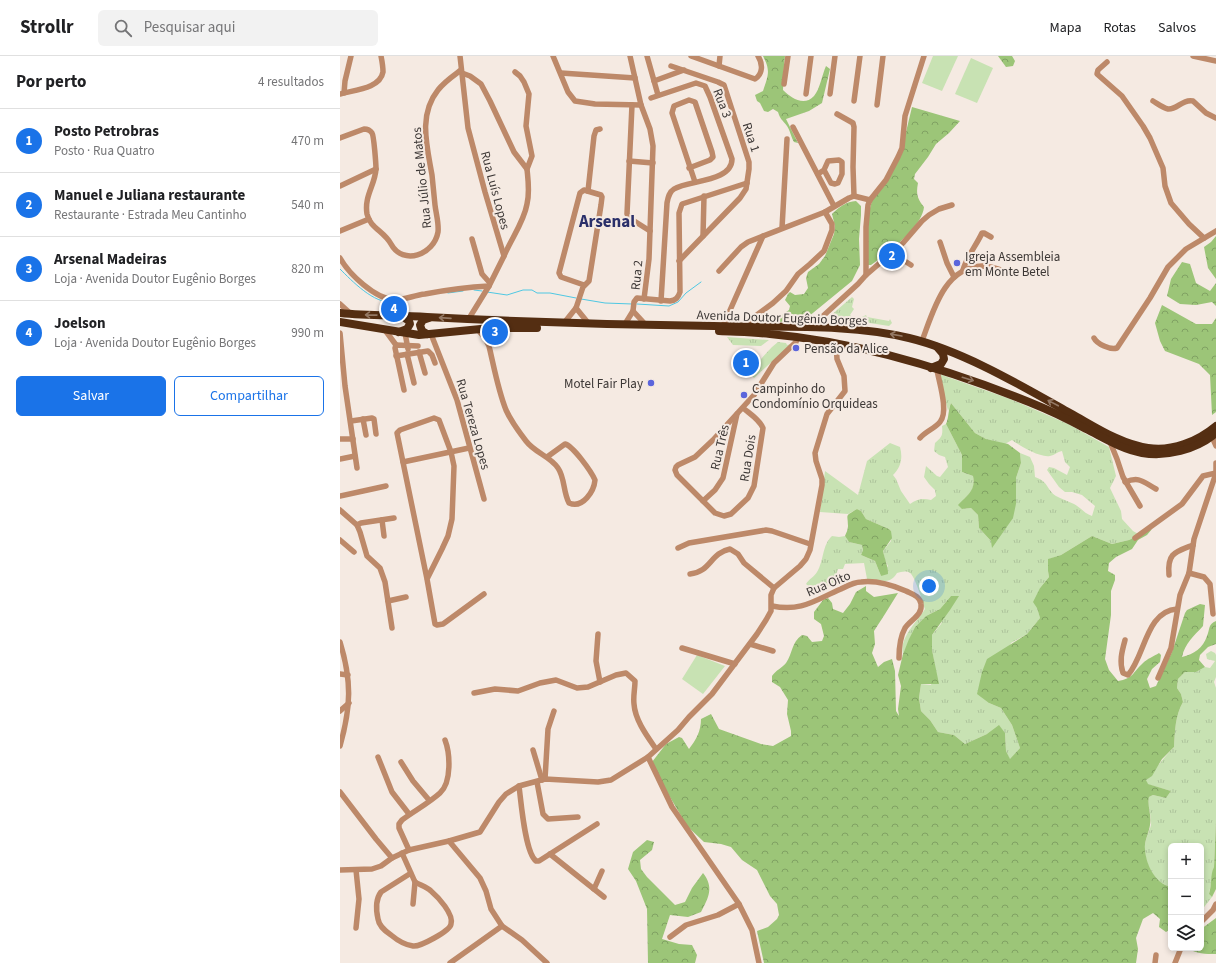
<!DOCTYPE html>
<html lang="pt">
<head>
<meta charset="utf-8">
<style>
  :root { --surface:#fff; --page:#f2f2f2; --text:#202124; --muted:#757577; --line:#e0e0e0; --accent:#1a73e8 }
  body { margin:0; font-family:"Source Sans 3",sans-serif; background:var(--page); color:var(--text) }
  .controls { position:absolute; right:12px; bottom:12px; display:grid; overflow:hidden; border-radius:6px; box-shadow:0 2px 6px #0003 }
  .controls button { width:36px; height:36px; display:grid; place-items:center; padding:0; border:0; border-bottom:1px solid var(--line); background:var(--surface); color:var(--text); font:20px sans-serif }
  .you { position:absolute; left:589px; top:530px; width:14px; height:14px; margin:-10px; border:3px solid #fff; border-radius:50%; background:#1a73e8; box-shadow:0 0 0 6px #1a73e833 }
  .badge { display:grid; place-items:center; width:26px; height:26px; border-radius:50%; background:var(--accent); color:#fff; font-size:13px; font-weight:700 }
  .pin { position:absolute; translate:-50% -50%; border:2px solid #fff; box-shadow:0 1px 4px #0006 }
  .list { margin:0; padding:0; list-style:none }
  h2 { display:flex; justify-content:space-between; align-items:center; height:52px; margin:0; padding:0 16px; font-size:17px }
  h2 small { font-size:13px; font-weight:400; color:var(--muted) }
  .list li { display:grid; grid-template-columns:26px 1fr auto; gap:12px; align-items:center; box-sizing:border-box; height:64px; padding:0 16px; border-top:1px solid var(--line) }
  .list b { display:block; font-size:15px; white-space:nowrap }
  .list p { margin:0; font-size:13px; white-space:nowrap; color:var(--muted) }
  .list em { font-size:13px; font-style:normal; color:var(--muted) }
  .actions { display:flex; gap:8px; padding:12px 16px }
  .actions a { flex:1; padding:9px 0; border:1px solid var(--accent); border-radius:6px; text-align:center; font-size:14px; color:var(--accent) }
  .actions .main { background:var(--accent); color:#fff }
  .icon { flex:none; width:22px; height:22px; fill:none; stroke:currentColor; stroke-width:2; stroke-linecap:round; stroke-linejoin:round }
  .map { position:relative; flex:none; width:876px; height:907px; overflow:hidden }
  header { display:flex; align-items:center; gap:24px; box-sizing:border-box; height:56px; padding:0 20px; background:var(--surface); border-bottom:1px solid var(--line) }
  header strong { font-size:19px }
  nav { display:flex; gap:22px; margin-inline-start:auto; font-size:14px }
  .search { width:280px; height:36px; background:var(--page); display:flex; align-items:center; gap:10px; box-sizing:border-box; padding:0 14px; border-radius:6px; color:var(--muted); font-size:15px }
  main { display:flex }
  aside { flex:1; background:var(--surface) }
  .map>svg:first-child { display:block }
</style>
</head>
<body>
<header>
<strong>Strollr</strong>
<div class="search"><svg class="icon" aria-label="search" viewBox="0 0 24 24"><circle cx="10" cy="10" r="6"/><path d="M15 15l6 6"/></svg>Pesquisar aqui</div>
<nav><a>Mapa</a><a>Rotas</a><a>Salvos</a></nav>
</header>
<main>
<aside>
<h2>Por perto<small>4 resultados</small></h2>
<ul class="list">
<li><span class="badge">1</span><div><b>Posto Petrobras</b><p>Posto · Rua Quatro</p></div><em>470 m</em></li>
<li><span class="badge">2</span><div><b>Manuel e Juliana restaurante</b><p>Restaurante · Estrada Meu Cantinho</p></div><em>540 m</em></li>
<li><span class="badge">3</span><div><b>Arsenal Madeiras</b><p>Loja · Avenida Doutor Eugênio Borges</p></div><em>820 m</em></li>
<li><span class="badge">4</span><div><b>Joelson</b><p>Loja · Avenida Doutor Eugênio Borges</p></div><em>990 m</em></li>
</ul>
<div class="actions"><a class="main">Salvar</a><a>Compartilhar</a></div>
</aside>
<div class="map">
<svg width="876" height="907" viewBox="0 0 876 907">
  <defs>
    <pattern id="grass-tufts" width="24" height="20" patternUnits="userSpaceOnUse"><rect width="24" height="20" fill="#c8e2b3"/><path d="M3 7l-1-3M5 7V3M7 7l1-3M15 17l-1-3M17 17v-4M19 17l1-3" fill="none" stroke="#adc39b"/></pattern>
    <pattern id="forest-crowns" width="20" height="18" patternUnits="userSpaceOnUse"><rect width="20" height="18" fill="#9cc578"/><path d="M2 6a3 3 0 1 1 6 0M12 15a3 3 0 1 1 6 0" fill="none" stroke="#80a163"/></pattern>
  </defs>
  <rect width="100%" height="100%" fill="#f5eae2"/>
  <g fill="url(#grass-tufts)">
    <path d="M512 241 514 243 512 251 514 253 510 259 512 261 506 266 490 265 489 261Z"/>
    <path d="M526 259 527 261 549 265 550 263 552 267 549 270 523 266 522 261Z"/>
    <path d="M387 281 429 284 421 290 393 289Z"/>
    <path d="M438 286 446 287 447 289 451 288 414 322 409 316 432 291Z"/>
    <path d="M599 318 670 343 728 368 769 391 776 420 770 432 781 455 782 463 793 475 800 479 789 484 772 488 752 480 721 499 709 503 708 515 709 521 700 532 697 552 700 562 687 578 671 587 649 647 661 652 672 669 680 692 670 704 666 695 665 677 647 678 625 688 614 679 598 676 590 664 581 655 579 642 581 628 591 629 595 610 592 594V579L601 568 611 540 600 553 586 560 575 571 563 598C559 582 577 566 585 553 583 547 575 520 570 517 566 514 561 516 557 517 548 531 541 522 527 523L524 507 505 508 503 513H498L493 528C483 533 476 537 466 528 469 523 474 521 477 516 484 505 482 489 492 480L499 481 505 480 509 486 522 489 523 494 521 499 535 505 541 520 548 510 545 504 543 495 551 485V475L549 473 526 463 521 455 517 453 508 458 480 456 485 415 518 439 527 405 550 387 560 391C563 402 561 411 553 419L556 423 561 435 570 448C577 443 582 442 591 444L596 440 595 434 589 428 584 421 586 410 597 420 600 421 608 411 605 401 599 399 594 395 595 387C602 381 603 379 602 370L606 368 622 399V416L633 420C635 432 632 435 624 443L622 453 631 452 638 459 639 472 651 485 676 448V422L681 407 680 397 690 401 694 410 695 421C709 426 706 433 716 440 721 443 728 445 734 448 740 451 745 458 752 460L755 450 742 439 732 436H725L719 431 707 414 709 411 714 412 727 419 730 411 725 406 722 395C717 396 715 399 710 400 700 402 680 390 672 384L665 388 646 383 635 377 611 347 608 355Z"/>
    <path d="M871 595 875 597 876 599V621L874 626 876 632V765L874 811 869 838 872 841 861 855V790H831V831C815 827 805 809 805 793 804 785 809 777 811 769 812 760 807 750 809 741L813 739 826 742 831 735 807 728 806 724C816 713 824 701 834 691 835 675 835 660 843 646L841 638 837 632 838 623 845 616H856L865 611 870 612 875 605 867 603 866 598Z"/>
  </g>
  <g fill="url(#forest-crowns)">
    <path d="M423 0H445L444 9 443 34C451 42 464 51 474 40 480 33 482 19 486 10L490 13 482 47 469 55 446 63 458 87 454 86C451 81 450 74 447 70 442 63 441 65 438 56L433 53 428 56 424 55 420 47 417 45 415 39 423 35C428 20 431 15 423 0Z"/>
    <path d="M658 0H672L675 5 673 10 666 11Z"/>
    <path d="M572 51 620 65 609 77 596 88 588 101 575 118 574 123 578 127C576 137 577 143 584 151 582 172 547 197 531 209H528V159L532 145 553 115 566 76Z"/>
    <path d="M516 145 521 150V159L519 183 520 209 512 225 468 261 440 266 439 261 449 254 450 250 445 244 448 238 450 236 455 239 464 238 468 232 466 222 468 216 479 208 485 200 494 178 495 170 492 158C500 150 506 146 516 145Z"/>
    <path d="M876 180V223L868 212 864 191 871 186Z"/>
    <path d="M842 206 850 208 856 227 870 235 876 227V250L872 246 856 249 840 248 827 240 831 223Z"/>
    <path d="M822 249 856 268H872L876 262V356L872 359 870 319 859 308 825 295 820 285 815 267Z"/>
    <path d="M611 347 635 377 646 383 668 388 680 397 681 407 676 422V448L673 462 652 492 651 485 639 472 638 459 631 452 622 453 618 449C627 439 636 435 633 420L622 416V399L606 368C609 361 608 354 611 347Z"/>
    <path d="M517 453 521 455 526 463 549 473 551 475 552 482 543 495C545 504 548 510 548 518L541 520 535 505 521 499 523 494 522 489 509 486 505 480C506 477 508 474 508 470 508 457 504 461 517 453Z"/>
    <path d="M812 473 807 479 798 484 792 493 776 501 769 507 768 515 775 519V524L771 535V559L765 603 769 614 778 625C793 623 793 616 803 607 807 603 814 600 819 597L821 599 820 606 812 613 807 623 810 632 816 630 832 596 845 557 847 554 860 548 865 549 863 570C854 580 845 587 842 601 854 598 863 592 867 580 870 573 868 568 876 565V588L868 591 860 599 859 604 865 611 856 616H845L838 623 837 632 841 638 843 646C835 660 835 675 834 691L822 703 812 720 806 724 808 728 831 735 826 742 813 739 809 741C807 750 812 760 810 769 809 777 804 785 805 793 806 809 815 827 831 831V873L826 876 819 871 820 863 813 857 803 863 796 882 798 893 796 907H424L417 875 428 871 437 863 439 859 437 848 430 840 417 814 402 804 391 791 381 788 364 786 347 770 327 736 312 706 326 688 339 681 342 682 349 693C356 684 361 675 361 663L371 658 379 673 421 688 433 690 451 680V675L447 658 448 644 440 631 432 626V620C436 614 442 612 446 607 453 597 451 587 462 579L467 580 472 586 482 585 484 580 481 568 474 563V556L483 544 488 542 492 547 493 553 503 557 510 548 516 536 526 530V535L534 541 558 537 545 558 534 575 535 588 532 597 538 611 544 606 552 603 555 615 556 655 559 660 558 653 561 630 558 619 563 598 569 583 575 571 586 560 600 553 611 540H619L610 554 592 579V594L599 628H581L579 642 581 655 590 664 598 676 614 679 625 688 647 678 659 669 665 677 666 695 670 703 680 692 672 669 661 652 649 647 637 638 642 616 647 603 687 578 700 562 697 552 693 546 700 532 709 521 708 515V503L721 499 752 480 772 488 789 484Z"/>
    <path d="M876 765V833L872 841 869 838C872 829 870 819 874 811Z"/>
    <path d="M307 784 314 786 312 794 300 804 301 813 307 821 335 849 345 846 352 832 363 817C374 831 369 841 361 856L348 861 330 859 322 883 339 888 352 889 357 899 355 907H308L307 853 296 825 288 813 293 796Z"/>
    <path d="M876 862V898C865 898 857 898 847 892H861V873Z"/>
  </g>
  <g fill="#c8e2b3">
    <path d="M593 0H618L602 35 582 27Z"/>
    <path d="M631 2 653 12 637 47 615 38Z"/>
    <path d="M357 599 385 610 363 638 342 623Z"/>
  </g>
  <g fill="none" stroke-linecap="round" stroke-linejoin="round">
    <g stroke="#4fc8e3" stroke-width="1">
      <path d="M0 213C12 225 34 248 52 246"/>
      <path d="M134 234 142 235"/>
      <path d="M147 236 167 239 183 234H192L197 237H210L236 242"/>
      <path d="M108 237 123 235"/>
      <path d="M241 243 265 247 292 248"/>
      <path d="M297 248 329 250 338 246 346 237 361 226"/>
    </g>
    <g stroke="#bd8969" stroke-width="5.5">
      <path d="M120 0 128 72 145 136 164 200 149 230 128 264"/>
      <path d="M213 0 228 36 235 45 255 48 301 49"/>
      <path d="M290 0 301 49 310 73 313 90 309 203 304 243"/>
      <path d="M307 0 318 39"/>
      <path d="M351 0 415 23C423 18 423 8 418 0"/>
      <path d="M853 0 876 5"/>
      <path d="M767 6 758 14 757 18 782 40 803 70 810 82 823 112 825 130 831 147 849 168 864 182"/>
      <path d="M331 10 378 26 384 29 409 106V113L406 133 400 142 339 205"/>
      <path d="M379 10 380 0"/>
      <path d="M122 17 130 20 141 28 150 45 174 96 187 113 192 100 186 70 189 38 184 26 180 20 175 16"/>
      <path d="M221 17 295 22"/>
      <path d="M314 25 344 14"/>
      <path d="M444 28 448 0"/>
      <path d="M4 37 5 25 11 0"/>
      <path d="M0 38C13 34 40 33 43 16 43 11 42 5 41 0"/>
      <path d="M466 38 471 0"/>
      <path d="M490 38 495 0"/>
      <path d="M311 42 356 27 365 30 370 41 392 103C392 126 349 124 334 133 329 136 328 142 327 147L321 245"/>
      <path d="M514 45 520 0"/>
      <path d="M813 45C818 48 823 52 828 53 837 54 842 43 853 45L866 57 876 62"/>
      <path d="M292 49 287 158 291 163 310 175"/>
      <path d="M537 49 543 0"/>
      <path d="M497 58 513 67 514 71 513 111 514 140"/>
      <path d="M453 71 494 150"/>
      <path d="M0 82 24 73C28 73 30 74 32 77 34 80 36 109 36 113 35 129 24 140 27 158 30 172 44 175 51 188 63 210 94 199 98 176 99 167 96 158 95 149 94 139 93 129 92 119 87 90 78 59 98 34 104 26 113 20 121 14"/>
      <path d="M289 105 313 107"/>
      <path d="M349 112 370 104 373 101 372 96 355 46 349 44 334 50 332 57 355 126"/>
      <path d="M478 118 484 114 488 105 499 104 502 106V118L498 127 495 128 491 127 484 114"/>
      <path d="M0 130 36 113"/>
      <path d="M248 135 254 80 256 74 260 73"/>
      <path d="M442 172 447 83"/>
      <path d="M0 175 29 163"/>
      <path d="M363 180 364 140"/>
      <path d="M132 183 142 218 150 227"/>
      <path d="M600 186 607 207 614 221"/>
      <path d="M552 197 571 209"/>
      <path d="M164 200C171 183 184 166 187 148 190 136 188 124 187 113"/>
      <path d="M0 202C9 218 35 243 55 244 64 244 75 239 85 238 106 234 128 231 149 230"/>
      <path d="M623 214C627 200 636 190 642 177H644L651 181"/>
      <path d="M379 215 401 191 408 186 485 156 509 142 514 140 530 144"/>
      <path d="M526 219 563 187 582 165 589 159 599 153 612 149"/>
      <path d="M0 248 11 258"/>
      <path d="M236 252 249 268"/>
      <path d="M293 255 305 268"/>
      <path d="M224 267 236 252 243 231 249 225 261 149 262 141 261 139 244 134 240 137 219 217 221 221 244 229"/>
      <path d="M285 268 293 255 294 246 297 242 330 245C336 244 338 242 340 236L339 157 342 148 407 127"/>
      <path d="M383 270 423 180"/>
      <path d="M404 270 410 264 433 247 446 235 458 218 470 208 484 195 492 174V168L485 156"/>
      <path d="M471 271 518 228 526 219V171L528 149 530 144 546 124 558 101 562 92 565 60 584 0"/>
      <path d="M45 274 56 289"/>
      <path d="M138 274 145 282 149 290C154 311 158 334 166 354 171 365 179 376 186 385 195 397 210 400 218 412 225 422 223 436 229 447 243 453 254 435 255 424 251 415 233 390 225 388L207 401"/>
      <path d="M0 277 5 330 17 412"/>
      <path d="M65 277 68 293"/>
      <path d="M91 278 117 344 144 443"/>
      <path d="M754 282C757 288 770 294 777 292L810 242 828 211 846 193 876 175"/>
      <path d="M582 285C593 256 604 211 642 210 653 210 663 215 673 218"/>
      <path d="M79 296 85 317"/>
      <path d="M67 298 74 327"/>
      <path d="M56 300 88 295 92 299 95 307"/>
      <path d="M64 334 55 292 56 289 78 290"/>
      <path d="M403 352C410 358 419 363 423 372L414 430 408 442 391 458 384 460 375 457 337 419 335 414 336 411 338 409 355 401 373 384 414 339 434 307 456 286 457 282"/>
      <path d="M23 363 26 379"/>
      <path d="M11 365 32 362 34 363 36 378"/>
      <path d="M872 381 876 390"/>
      <path d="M580 382C586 375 594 373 600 366 609 356 599 326 597 314"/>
      <path d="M0 383H13"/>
      <path d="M770 386 777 403 783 421 800 450"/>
      <path d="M0 403 15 400"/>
      <path d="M63 406 129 392"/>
      <path d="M785 426C800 420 803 426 816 433"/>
      <path d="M0 440 46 430"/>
      <path d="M363 445 375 434 383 422 397 358"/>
      <path d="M0 454 17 469 20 476 27 500 40 512 45 526 52 572"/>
      <path d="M42 464 44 480"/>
      <path d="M17 469 21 467 54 462"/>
      <path d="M795 482 842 448 863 420 876 417"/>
      <path d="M0 484 14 496"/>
      <path d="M338 492 349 487 426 474 432 475 470 488"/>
      <path d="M849 517 864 521 870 528 873 558"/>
      <path d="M350 518C371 516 370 497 390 493L398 498 404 507 434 532"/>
      <path d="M829 519C827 497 835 496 853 489"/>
      <path d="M87 523 102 493 108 480 112 463 114 410 111 396 99 364 94 362 60 374 57 377 87 523 95 568 97 569 103 568 144 538"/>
      <path d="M48 545 66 541"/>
      <path d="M432 550C462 556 475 544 501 533 507 530 514 526 521 526 536 524 552 529 566 535 572 538 580 540 581 548 583 559 570 564 565 572 560 581 559 592 559 602"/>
      <path d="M258 578 256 605 260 626"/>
      <path d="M785 584C782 595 779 605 783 617L788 619C805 600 806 555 837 553"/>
      <path d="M0 586C12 625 11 651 0 690"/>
      <path d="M410 588 433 595"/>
      <path d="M342 592 395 608"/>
      <path d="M0 618 8 619"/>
      <path d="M818 622 831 592 840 539 849 517 854 483 876 417V407"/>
      <path d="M134 637 155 633 178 635 200 627 216 624 237 632 248 631 276 619 286 617 295 625C295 633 293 640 294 648 295 664 307 680 316 693"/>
      <path d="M0 655 9 647"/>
      <path d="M193 694 202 724"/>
      <path d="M38 701 52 736 69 758"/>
      <path d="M308 701 332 751 399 848 412 874 419 907"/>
      <path d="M61 706 73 725 89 744"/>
      <path d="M205 723 208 673 214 655"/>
      <path d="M197 726 203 758 208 763 238 761"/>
      <path d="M179 730C181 745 185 797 196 805H199L257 768"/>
      <path d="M0 736 36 783 52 802 69 794 109 785 140 776 159 746 166 738 179 730 205 723 258 726 271 724 308 701 338 674 349 661 372 638 417 578 426 564 431 555V539L434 532 460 510 466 503 470 494 482 429V423L476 405 475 397 487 358 505 335 504 320 497 303 496 287"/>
      <path d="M109 785 140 822 146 835 151 853 162 870 182 884 207 907"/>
      <path d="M69 794 59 772V768L62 764C74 755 89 747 100 737 112 726 110 697 105 684"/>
      <path d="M62 797 75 826C80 829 87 831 91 835 98 841 114 858 111 868 110 875 80 891 73 890 65 889 57 884 51 879 45 875 39 870 38 863 36 854 35 844 41 836L71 817"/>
      <path d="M210 798 264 841"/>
      <path d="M0 814 32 813 41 810 52 802"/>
      <path d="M16 814 19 843 16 872"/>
      <path d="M254 833 262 815"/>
      <path d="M73 848 75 826"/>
      <path d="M861 866 873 854 876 848"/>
      <path d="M330 881 346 869 378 859 399 848"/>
      <path d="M110 907 162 870"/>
      <path d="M815 907 816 899"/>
      <path d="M835 907 841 892"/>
    </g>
    <g stroke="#542e12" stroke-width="8">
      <path d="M0 257C29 260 58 259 87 261 182 266 278 269 374 270 437 272 508 267 569 282 623 295 682 330 730 357 754 370 780 388 808 392 832 396 858 385 876 370"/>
      <path d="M0 266 79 279 151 272H197"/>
      <path d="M379 275C396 276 413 276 430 278 519 286 607 313 689 346 709 354 728 363 746 373 764 382 781 393 802 397 827 401 855 394 875 378"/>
      <path d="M59 276 67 273 70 268 69 265 62 260"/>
      <path d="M87 278 82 275 80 269 83 264 89 262"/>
      <path d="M591 312 601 308 604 303 603 298 597 291"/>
    </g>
  </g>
  <defs><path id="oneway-shaft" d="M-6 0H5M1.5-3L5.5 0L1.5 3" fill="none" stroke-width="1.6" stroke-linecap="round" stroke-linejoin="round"/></defs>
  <g stroke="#947965">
    <use href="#oneway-shaft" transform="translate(31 259) rotate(-179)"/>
    <use href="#oneway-shaft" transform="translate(105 262) rotate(-176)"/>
    <use href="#oneway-shaft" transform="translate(556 279) rotate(-170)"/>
    <use href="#oneway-shaft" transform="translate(628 323) rotate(17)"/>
    <use href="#oneway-shaft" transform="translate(713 347) rotate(-152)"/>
  </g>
  <g fill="#5b65dc" stroke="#f5eae2" stroke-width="1.5">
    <circle cx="617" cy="207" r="4"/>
    <circle cx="456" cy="292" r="4"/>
    <circle cx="311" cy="327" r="4"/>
    <circle cx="404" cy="339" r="4"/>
  </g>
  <g text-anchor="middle" stroke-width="4" stroke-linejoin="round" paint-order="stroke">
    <g font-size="13" fill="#3d3836" stroke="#f5eae2">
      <text transform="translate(383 47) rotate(69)" y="5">Rua 3</text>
      <text transform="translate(412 81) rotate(72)" y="5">Rua 1</text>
      <text transform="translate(81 122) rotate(-96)" y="5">Rua Júlio de Matos</text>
      <text transform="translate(156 134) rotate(75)" y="5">Rua Luís Lopes</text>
      <text transform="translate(296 219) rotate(-84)" y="5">Rua 2</text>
      <text transform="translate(442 261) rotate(2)" y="5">Avenida Doutor Eugênio Borges</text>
      <text transform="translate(134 368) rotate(74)" y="5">Rua Tereza Lopes</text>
      <text transform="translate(379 391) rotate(-77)" y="5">Rua Três</text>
      <text transform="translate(407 402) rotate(-81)" y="5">Rua Dois</text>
      <text transform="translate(488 527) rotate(-23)" y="5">Rua Oito</text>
    </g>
    <g font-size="13" fill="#3d3836" stroke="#f5eae2" text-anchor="start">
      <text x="625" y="205">Igreja Assembleia<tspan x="625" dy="15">em Monte Betel</tspan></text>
      <text x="464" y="297">Pensão da Alice</text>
      <text x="303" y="332" text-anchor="end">Motel Fair Play</text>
      <text x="412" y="337">Campinho do<tspan x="412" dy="15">Condomínio Orquideas</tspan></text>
    </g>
    <g font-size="17" font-weight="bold" fill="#2a2f69" stroke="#f5eae2">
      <text x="267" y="171">Arsenal</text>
    </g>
  </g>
</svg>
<div class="controls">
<button>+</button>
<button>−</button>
<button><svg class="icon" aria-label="layers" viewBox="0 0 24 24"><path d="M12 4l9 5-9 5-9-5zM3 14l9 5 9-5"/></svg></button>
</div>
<div class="you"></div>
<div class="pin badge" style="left:406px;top:307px">1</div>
<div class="pin badge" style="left:552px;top:200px">2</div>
<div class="pin badge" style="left:155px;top:276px">3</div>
<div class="pin badge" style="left:54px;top:253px">4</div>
</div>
</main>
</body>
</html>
